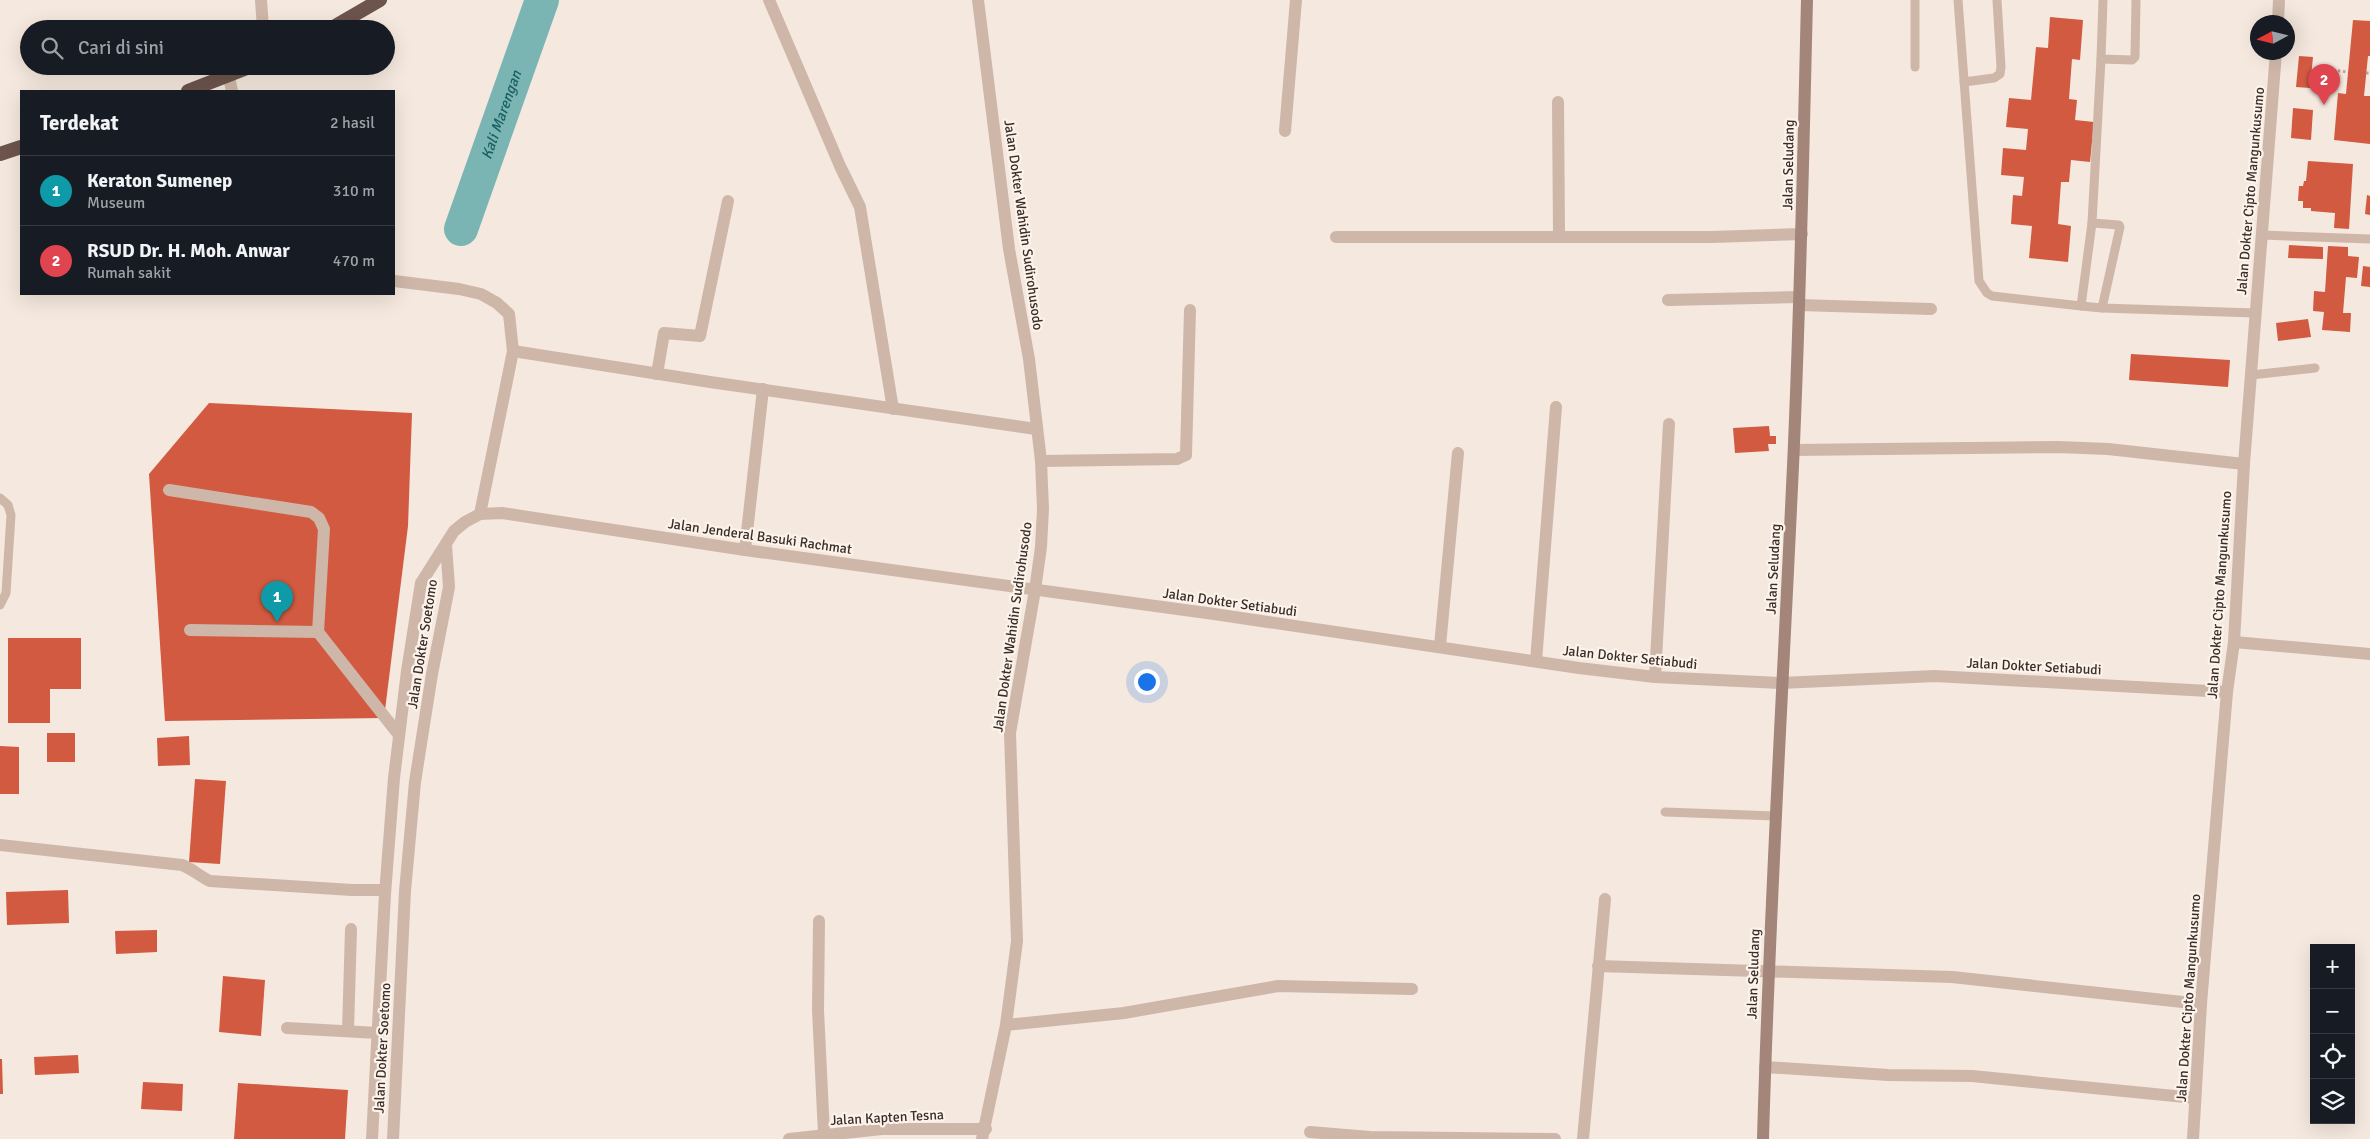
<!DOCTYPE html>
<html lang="id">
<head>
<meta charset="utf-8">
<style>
  :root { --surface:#171b24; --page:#20242c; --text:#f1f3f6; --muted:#9ea1a6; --line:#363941; --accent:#0b8043 }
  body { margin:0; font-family:Signika,sans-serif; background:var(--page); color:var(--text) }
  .controls { position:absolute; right:15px; bottom:15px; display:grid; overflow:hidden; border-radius:0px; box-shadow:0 5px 20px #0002 }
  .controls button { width:45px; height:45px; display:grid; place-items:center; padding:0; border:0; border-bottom:1px solid var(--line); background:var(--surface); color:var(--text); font:25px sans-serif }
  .compass { position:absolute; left:2250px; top:15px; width:45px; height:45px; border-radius:50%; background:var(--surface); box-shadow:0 5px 20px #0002; rotate:263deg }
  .you { position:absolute; left:1146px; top:681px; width:18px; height:18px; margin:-12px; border:4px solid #fff; border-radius:50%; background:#1a73e8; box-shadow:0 0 0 8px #1a73e833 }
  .badge { display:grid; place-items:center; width:32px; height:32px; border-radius:50%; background:var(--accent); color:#fff; font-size:16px; font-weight:700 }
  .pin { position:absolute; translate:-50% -41px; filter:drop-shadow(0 1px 2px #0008) }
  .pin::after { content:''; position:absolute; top:26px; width:18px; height:15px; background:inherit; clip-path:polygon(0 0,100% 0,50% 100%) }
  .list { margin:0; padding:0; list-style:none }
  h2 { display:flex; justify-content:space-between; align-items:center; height:65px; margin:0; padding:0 20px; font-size:21px }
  h2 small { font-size:16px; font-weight:400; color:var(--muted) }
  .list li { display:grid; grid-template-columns:32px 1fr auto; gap:15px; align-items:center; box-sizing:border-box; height:70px; padding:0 20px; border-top:1px solid var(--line) }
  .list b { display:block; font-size:19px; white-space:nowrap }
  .list p { margin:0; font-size:16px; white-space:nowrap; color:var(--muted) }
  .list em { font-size:16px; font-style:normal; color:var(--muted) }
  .icon { flex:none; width:28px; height:28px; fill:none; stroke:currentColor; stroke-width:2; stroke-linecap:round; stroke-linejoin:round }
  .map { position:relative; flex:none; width:2370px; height:1139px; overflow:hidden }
  .search { position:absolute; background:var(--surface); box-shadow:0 5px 20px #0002; left:20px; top:20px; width:375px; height:55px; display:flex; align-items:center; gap:12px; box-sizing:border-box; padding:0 18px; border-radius:28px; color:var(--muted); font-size:19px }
  .panel { position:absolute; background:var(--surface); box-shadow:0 5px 20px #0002; left:20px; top:90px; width:375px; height:205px; border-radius:0px }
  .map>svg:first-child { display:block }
</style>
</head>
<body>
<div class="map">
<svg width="2370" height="1139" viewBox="0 0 2370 1139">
  <rect width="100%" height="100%" fill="#f5e8de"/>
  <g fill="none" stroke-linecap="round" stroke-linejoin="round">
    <path stroke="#7ab5b4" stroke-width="34" id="s1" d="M461 229 542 0"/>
  </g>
  <g fill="#d15a40">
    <path d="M2050 17 2083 20 2080 60 2072 59 2069 99 2077 100 2075 120 2094 122 2090 162 2071 160 2069 182H2061L2058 224 2071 226 2068 262 2029 258 2032 226 2011 224 2013 195 2022 196 2024 177 2001 175 2003 148 2026 150 2028 129 2006 127 2009 98 2031 100 2036 47 2048 48Z"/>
    <path d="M2353 20 2370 21V56H2368L2364 96H2370V144L2334 140 2338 93 2346 94Z"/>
    <path d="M2299 56 2313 57 2310 88 2296 87Z"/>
    <path d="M2293 108 2313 110 2311 140 2291 138Z"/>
    <path d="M2308 161 2353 164 2349 229 2334 228 2335 213 2311 211V208H2303V201H2298L2299 186H2303L2304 181H2306Z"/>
    <path d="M2367 195 2370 196V215L2365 214Z"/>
    <path d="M2289 245 2323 247V259L2288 258Z"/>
    <path d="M2328 246 2348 247V256L2359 257 2357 278 2346 277 2343 313H2351L2350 332 2322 330 2324 312 2313 311 2314 291 2325 292Z"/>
    <path d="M2363 266 2370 267V287L2361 286Z"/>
    <path d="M2308 319 2311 337 2278 341 2276 323Z"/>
    <path d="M2131 354 2230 360 2228 387 2129 380Z"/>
    <path d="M209 403 412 413 408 526 384 718 165 721 149 474Z"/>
    <path d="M1769 426 1770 436H1776V444H1768L1769 451 1735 453 1733 428Z"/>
    <path d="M8 638H81V689H50V723H8Z"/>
    <rect x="47" y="733" width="28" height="29"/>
    <path d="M189 736 190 765 158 766 157 738Z"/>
    <path d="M0 746 19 747V794H0Z"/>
    <path d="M195 779 226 781 220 864 189 862Z"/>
    <path d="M68 890 69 923 7 925 6 892Z"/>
    <path d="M157 930V952L116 954 115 931Z"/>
    <path d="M223 976 265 980 261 1036 219 1032Z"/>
    <path d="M78 1055 79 1073 35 1075 34 1057Z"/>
    <path d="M0 1059H2L3 1094H0Z"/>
    <path d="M143 1082 183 1084 182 1111 141 1109Z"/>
    <path d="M238 1083 348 1090 345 1139H234Z"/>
  </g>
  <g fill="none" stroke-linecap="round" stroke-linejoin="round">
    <g stroke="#bba192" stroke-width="3" stroke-dasharray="2.5 2.5" stroke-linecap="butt">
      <path d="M2323 69 2348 72"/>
      <path d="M2366 73H2370"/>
    </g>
    <g stroke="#ceb7a8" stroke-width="9">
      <path d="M1915 0V67"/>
      <path d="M1958 0 1979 281 1987 293 1992 296 2081 306 2092 223"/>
      <path d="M2103 0 2101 59 2132 60 2135 57 2136 0"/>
      <path d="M1964 82 1994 78 2000 74 2001 67 1997 0"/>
      <path d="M2262 235 2370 239"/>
      <path d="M2081 306 2102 308 2120 227 2119 225 2092 223 2101 59"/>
      <path d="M2102 308 2255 313"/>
      <path d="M2251 375 2315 368"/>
      <path d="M0 498 8 505 11 515 6 593 0 605"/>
      <path d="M1665 812 1775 816"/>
    </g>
    <g stroke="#ceb7a8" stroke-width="12">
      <path d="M261 0 263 29"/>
      <path d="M769 0 840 166 860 207 893 409"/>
      <path d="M229 77 232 91"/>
      <path d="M1558 102 1559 235"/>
      <path d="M1285 131 1296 0"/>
      <path d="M1336 237H1712L1802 234"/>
      <path d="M394 281 459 289 481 294 497 303 509 314 513 351 480 514"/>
      <path d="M1668 300 1799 297"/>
      <path d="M1799 305 1931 309"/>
      <path d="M513 351 710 382 1036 429"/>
      <path d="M657 374 664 333 700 336 728 201"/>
      <path d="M1794 450 2058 447 2108 449 2244 464"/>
      <path d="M1041 461 1177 459 1186 455 1190 310"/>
      <path d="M169 490 311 512 319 518 324 529 318 632"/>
      <path d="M745 550 763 389"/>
      <path d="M190 630 318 632 399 735"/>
      <path d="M2234 642 2370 654"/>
      <path d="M1440 646 1458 453"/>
      <path d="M1536 661 1556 407"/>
      <path d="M1655 677 1669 424"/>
      <path d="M0 845 182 865C193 869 199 876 210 881L352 890H385"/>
      <path d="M819 921 818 1010 824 1134"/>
      <path d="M1598 966 1952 977 2201 1004"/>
      <path d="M1006 1025 1124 1013 1278 986 1412 989"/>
      <path d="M287 1028 378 1033"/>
      <path d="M348 1031 351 929"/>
      <path d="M1765 1067 1888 1075 1972 1076 2195 1098"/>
      <path d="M1310 1132 1370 1137 1555 1139"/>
      <path d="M789 1139 882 1129H986"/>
      <path d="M1583 1139 1605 899"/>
    </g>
    <g stroke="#ceb7a8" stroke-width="12">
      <path d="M978 0 1009 249 1029 359 1041 461 1043 509 1041 547 1035 590 1010 733 1017 941 1006 1025 982 1139"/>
      <path d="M2278 22 2279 0"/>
      <path d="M372 1139 385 894 394 778 407 671 421 583 454 531 465 522 480 514 502 513 745 550 1214 614 1579 668 1655 677 1781 683 1935 676 2227 692"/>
      <path d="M393 1139 405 891 415 782 432 674 449 587 446 545"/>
      <path d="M2193 1139 2201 1004 2227 692 2234 642 2244 464 2276 52"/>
    </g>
    <path stroke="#a38579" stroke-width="12" d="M1763 1139C1769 921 1782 704 1792 487 1800 325 1803 162 1807 0"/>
    <g stroke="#6d544c" stroke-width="14">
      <path d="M330 29 380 0"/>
      <path d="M188 91 252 66"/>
      <path d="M0 154 21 147"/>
    </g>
  </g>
  <g text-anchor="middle" stroke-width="4.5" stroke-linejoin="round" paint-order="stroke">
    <g font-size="14" fill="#3b2d29" stroke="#fcf3eb">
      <text transform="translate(1788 165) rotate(-89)" y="5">Jalan Seludang</text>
      <text transform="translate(2250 191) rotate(-85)" y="5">Jalan Dokter Cipto Mangunkusumo</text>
      <text transform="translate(1024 225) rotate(82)" y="5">Jalan Dokter Wahidin Sudirohusodo</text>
      <text transform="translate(760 536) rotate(8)" y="5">Jalan Jenderal Basuki Rachmat</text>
      <text transform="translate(1773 569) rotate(-87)" y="5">Jalan Seludang</text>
      <text transform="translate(2219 595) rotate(-86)" y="5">Jalan Dokter Cipto Mangunkusumo</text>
      <text transform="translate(1230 602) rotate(8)" y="5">Jalan Dokter Setiabudi</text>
      <text transform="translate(1012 627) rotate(-82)" y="5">Jalan Dokter Wahidin Sudirohusodo</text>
      <text transform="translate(422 644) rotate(-81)" y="5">Jalan Dokter Soetomo</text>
      <text transform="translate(1630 657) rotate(6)" y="5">Jalan Dokter Setiabudi</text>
      <text transform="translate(2034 666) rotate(3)" y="5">Jalan Dokter Setiabudi</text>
      <text transform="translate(1753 974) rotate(-88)" y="5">Jalan Seludang</text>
      <text transform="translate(2188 998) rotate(-86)" y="5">Jalan Dokter Cipto Mangunkusumo</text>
      <text transform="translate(382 1048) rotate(-87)" y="5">Jalan Dokter Soetomo</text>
      <text transform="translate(887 1117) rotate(-3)" y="5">Jalan Kapten Tesna</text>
    </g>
    <g font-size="15" font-style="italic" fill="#1a6061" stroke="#fcf3eb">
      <text dy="5" stroke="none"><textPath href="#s1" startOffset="121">Kali Marengan</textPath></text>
    </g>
  </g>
</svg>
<div class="controls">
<button>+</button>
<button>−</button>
<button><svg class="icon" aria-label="locate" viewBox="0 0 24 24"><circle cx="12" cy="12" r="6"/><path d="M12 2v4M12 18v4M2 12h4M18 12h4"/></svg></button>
<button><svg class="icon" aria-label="layers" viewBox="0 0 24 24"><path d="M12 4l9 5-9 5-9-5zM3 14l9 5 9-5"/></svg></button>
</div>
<svg class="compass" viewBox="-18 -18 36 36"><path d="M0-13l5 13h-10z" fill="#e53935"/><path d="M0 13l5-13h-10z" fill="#9ea1a6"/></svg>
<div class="you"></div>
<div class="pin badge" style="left:277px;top:622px;background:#0f9aa8">1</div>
<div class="pin badge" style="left:2324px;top:105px;background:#e0444e">2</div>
<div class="search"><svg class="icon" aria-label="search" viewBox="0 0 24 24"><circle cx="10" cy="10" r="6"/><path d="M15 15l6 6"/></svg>Cari di sini</div>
<section class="panel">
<h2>Terdekat<small>2 hasil</small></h2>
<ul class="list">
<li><span class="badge" style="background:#0f9aa8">1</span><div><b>Keraton Sumenep</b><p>Museum</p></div><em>310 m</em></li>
<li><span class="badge" style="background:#e0444e">2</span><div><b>RSUD Dr. H. Moh. Anwar</b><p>Rumah sakit</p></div><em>470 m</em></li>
</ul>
</section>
</div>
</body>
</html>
